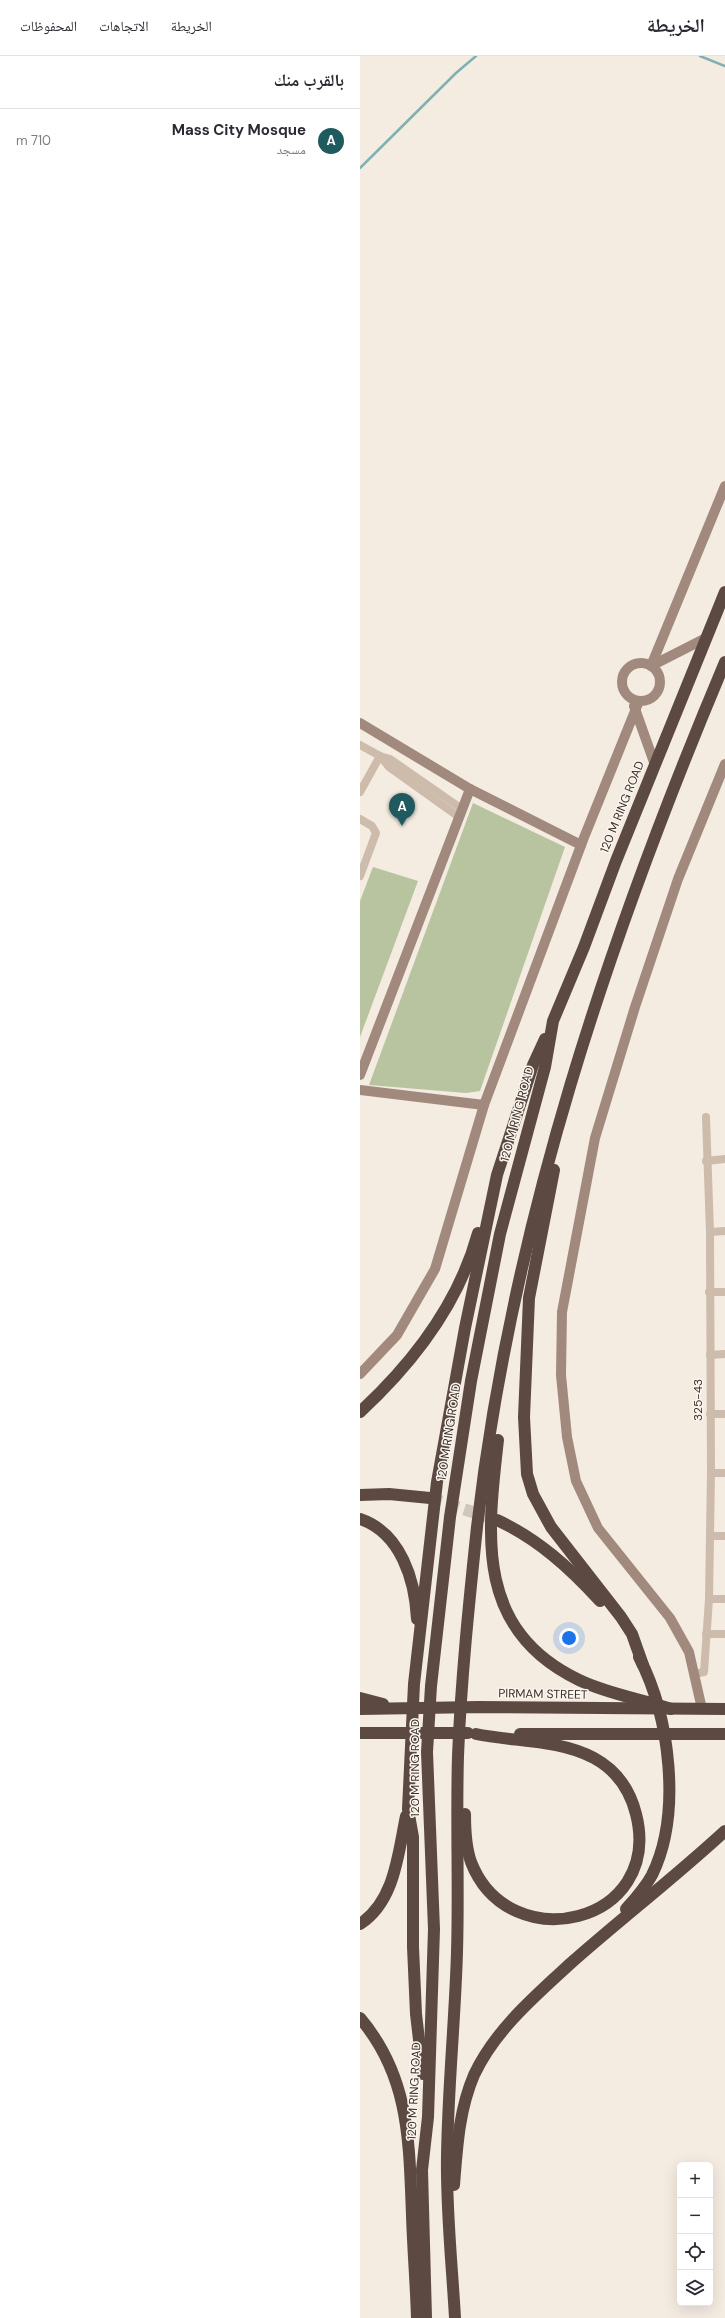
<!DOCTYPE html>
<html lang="ar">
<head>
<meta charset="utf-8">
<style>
  :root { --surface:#fff; --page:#f2f2f3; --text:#2b2b33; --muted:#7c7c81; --line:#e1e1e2; --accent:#1f5a5e }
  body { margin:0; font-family:"DM Sans","Noto Naskh Arabic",sans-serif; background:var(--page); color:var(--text); direction:rtl }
  .controls { position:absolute; right:12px; bottom:12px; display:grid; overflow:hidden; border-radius:6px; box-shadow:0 4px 16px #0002 }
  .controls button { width:36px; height:36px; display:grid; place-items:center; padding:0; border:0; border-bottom:1px solid var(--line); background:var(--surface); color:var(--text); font:20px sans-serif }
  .you { position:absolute; left:209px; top:1582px; width:14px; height:14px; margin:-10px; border:3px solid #fff; border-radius:50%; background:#1a73e8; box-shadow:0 0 0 6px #1a73e833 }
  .badge { display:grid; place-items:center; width:26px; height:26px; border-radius:50%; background:var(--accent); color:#fff; font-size:13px; font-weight:700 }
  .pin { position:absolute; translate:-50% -33px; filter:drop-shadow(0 1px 2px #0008) }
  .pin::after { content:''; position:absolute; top:21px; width:14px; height:12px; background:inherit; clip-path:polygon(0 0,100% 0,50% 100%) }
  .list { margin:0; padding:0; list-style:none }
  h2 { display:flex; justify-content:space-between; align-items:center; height:52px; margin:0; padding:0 16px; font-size:17px }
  h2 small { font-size:13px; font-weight:400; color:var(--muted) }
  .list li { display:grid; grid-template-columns:26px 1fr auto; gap:12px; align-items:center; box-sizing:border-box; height:64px; padding:0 16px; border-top:1px solid var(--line) }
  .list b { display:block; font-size:15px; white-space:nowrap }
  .list p { margin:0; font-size:13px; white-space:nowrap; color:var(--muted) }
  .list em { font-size:13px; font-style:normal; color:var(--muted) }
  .icon { flex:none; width:22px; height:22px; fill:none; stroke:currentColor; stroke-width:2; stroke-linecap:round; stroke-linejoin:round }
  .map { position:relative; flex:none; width:365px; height:2262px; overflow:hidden; direction:ltr }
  header { display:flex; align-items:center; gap:24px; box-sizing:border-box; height:56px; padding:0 20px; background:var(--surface); border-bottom:1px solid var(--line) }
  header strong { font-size:19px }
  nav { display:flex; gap:22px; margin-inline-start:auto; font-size:14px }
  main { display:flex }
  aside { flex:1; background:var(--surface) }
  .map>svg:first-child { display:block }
</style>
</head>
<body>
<header>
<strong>الخريطة</strong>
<nav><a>الخريطة</a><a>الاتجاهات</a><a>المحفوظات</a></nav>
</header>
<main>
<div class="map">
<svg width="365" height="2262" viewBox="0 0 365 2262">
  <rect width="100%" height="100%" fill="#f4ebe1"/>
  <g fill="#b8c4a0">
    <path d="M113 747 205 791 120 1035 106 1037 9 1029Z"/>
    <path d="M13 811 58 825 0 981V845Z"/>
  </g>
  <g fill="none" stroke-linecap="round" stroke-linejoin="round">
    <g stroke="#7fb0b2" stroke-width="2.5">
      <path d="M340 0 365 10"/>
      <path d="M0 112 96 17 116 0"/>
    </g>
    <path stroke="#cfc6bd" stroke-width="12" stroke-dasharray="12 6" stroke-linecap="butt" d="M70 1442 137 1464"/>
    <g stroke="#cdbbac" stroke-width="8">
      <path d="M0 689 20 700 30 703 102 753"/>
      <path d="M20 700 29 711 99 761"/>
      <path d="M0 736 20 700"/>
      <path d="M0 763 12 770 16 777 0 820"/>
      <path d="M346 1105 365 1103"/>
      <path d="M350 1176 365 1175"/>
      <path d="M349 1236H365"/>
      <path d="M350 1299 365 1298"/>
      <path d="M350 1358H365"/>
      <path d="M351 1417H365"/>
      <path d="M351 1480H365"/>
      <path d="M349 1543H365"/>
      <path d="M346 1578H365"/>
      <path d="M334 1618 344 1616 349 1543 351 1417 350 1176 346 1061"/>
    </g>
    <g stroke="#a18a7d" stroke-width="10">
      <circle cx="281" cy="626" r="19"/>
      <path d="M291 610 365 430"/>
      <path d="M291 610 346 582"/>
      <path d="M274 650 295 709"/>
      <path d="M0 667 110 733 221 789"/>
      <path d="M0 1019 110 733"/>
      <path d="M0 1034 124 1049"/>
      <path d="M0 1318 37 1279 75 1213 124 1049 223 784 279 645"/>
      <path d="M342 1653 329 1596 310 1562 238 1472 216 1425 207 1381 201 1319 202 1256 235 1082 275 951 318 823 365 708"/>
    </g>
    <g stroke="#5c4a42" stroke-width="12">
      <path d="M194 1114 169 1242 164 1361 167 1418 173 1438 191 1471 261 1561 272 1578 283 1609"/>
      <path d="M0 1356C53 1307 99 1247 118 1177"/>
      <path d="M138 1384C127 1480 115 1574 219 1624 248 1638 281 1643 311 1653"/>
      <path d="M0 1439 29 1438 70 1442"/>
      <path d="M0 1463C41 1477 55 1524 57 1563"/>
      <path d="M137 1464C178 1483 210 1512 240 1545"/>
      <path d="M0 1642 23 1648"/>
      <path d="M0 1653 119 1651 365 1653"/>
      <path d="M0 1677H108"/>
      <path d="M160 1678H365"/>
      <path d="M105 1758C105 1774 106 1792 111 1806 149 1904 304 1868 276 1758 270 1734 256 1714 234 1702 198 1683 154 1686 116 1678"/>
      <path d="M266 1853C275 1843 285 1832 292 1819 322 1758 310 1661 279 1601"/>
      <path d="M0 1868C35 1845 38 1798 46 1760"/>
      <path d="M0 1962C50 2021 49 2086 52 2159 53 2193 56 2228 57 2262"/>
      <path d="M63 2018 56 1958 53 1891V1781L48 1753 54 1628 77 1426 105 1272 137 1119 173 1009 185 983"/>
      <path d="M94 2129C97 2091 99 2054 114 2019 135 1974 175 1940 211 1907 262 1862 315 1821 365 1775"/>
      <path d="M66 2262 62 2114 68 2061 74 1873 67 1696 71 1630 90 1461 111 1325 140 1178 185 1011 193 965 224 891 256 805 365 536"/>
      <path d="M95 2262C92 2208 86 2154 87 2100 88 2032 95 1964 97 1896 99 1831 96 1766 98 1700 101 1624 109 1547 117 1471 152 1169 248 884 365 606"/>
    </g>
  </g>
  <g text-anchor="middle" stroke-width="3" stroke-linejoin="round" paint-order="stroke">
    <g font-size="12" fill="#3b302b" stroke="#fbf5ee">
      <text transform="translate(262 751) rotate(-68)" y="4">120 M RING ROAD</text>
      <text transform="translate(157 1058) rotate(-75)" y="4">120 M RING ROAD</text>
      <text transform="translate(338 1344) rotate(-90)" y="4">325-43</text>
      <text transform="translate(89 1376) rotate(-81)" y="4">120 M RING ROAD</text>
      <text transform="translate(183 1638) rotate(1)" y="4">PIRMAM STREET</text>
      <text transform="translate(55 1712) rotate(-90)" y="4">120 M RING ROAD</text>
      <text transform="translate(54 2035) rotate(-87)" y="4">120 M RING ROAD</text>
    </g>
  </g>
</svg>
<div class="controls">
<button>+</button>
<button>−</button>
<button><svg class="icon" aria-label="locate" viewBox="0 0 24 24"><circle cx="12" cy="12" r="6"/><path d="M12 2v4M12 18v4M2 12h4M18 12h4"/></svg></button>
<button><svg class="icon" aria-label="layers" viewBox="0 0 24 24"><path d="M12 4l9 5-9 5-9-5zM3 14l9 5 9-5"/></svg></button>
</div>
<div class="you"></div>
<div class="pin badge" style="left:42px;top:770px">A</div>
</div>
<aside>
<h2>بالقرب منك<small></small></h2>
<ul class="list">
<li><span class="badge">A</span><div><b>Mass City Mosque</b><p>مسجد</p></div><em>710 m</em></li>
</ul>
</aside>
</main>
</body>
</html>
